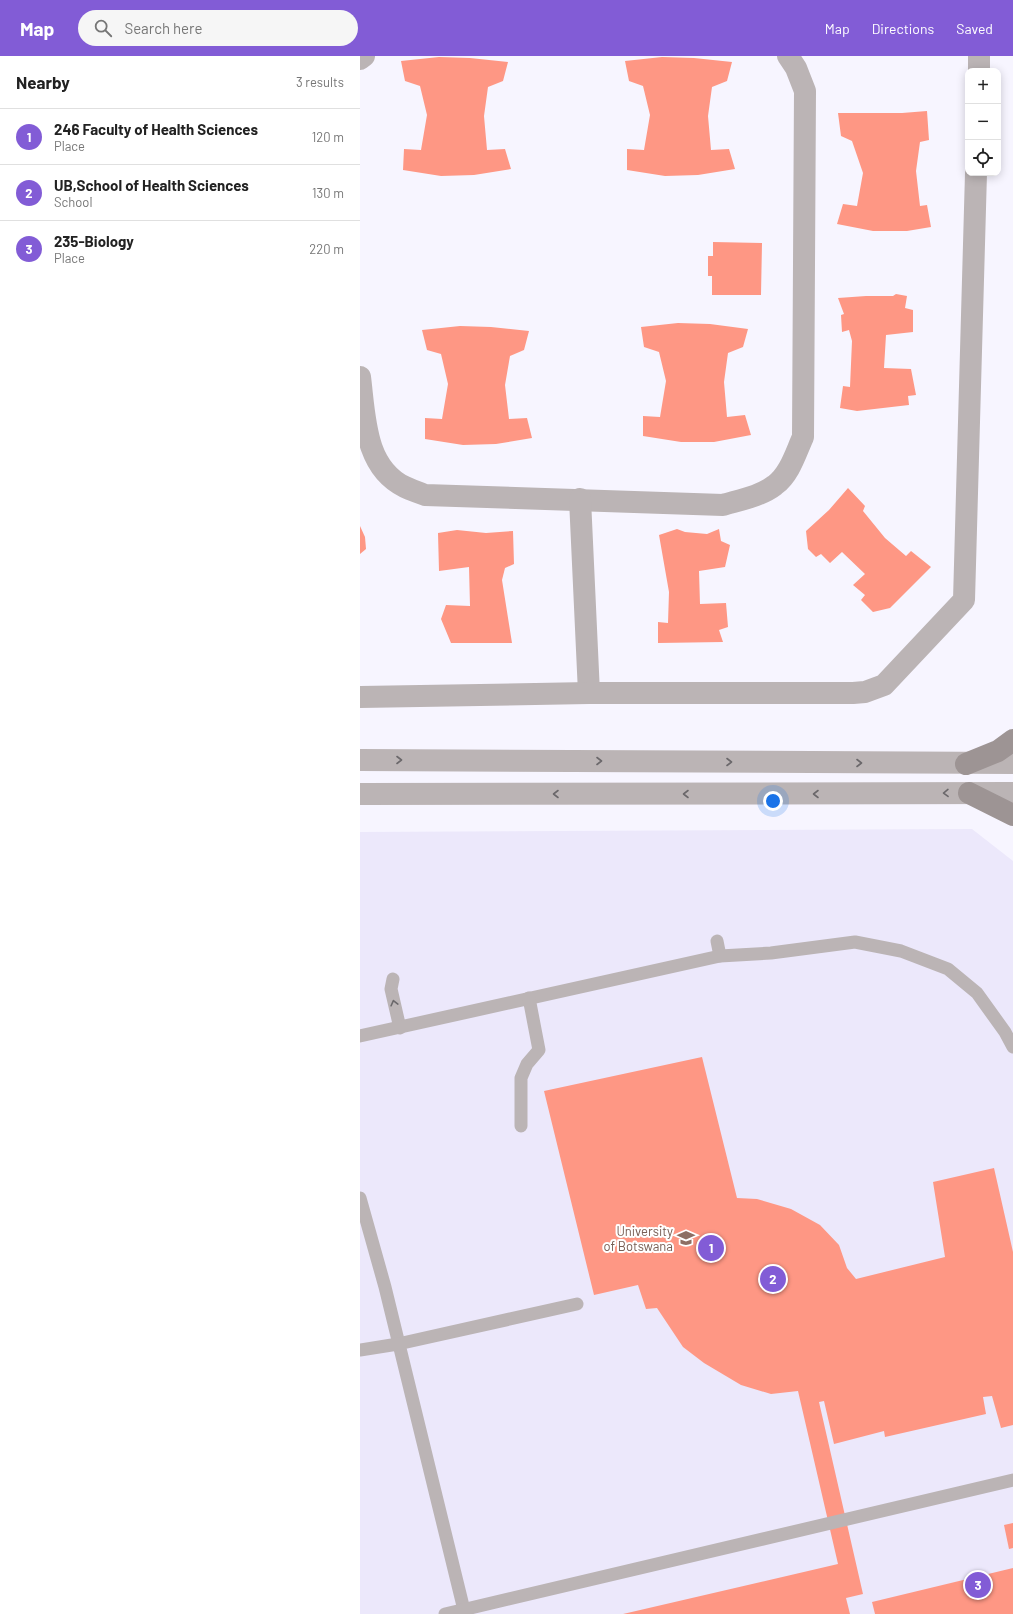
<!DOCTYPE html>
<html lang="en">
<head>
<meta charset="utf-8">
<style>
  :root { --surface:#fff; --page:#f6f6f6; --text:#222; --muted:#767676; --line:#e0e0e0; --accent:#825cd6 }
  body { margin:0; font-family:Barlow,sans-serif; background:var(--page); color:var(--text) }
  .controls { position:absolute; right:12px; top:12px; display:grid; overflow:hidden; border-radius:8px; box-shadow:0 2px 10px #0003 }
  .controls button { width:36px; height:36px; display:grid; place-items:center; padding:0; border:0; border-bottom:1px solid var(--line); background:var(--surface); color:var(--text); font:20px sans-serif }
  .you { position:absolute; left:413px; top:745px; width:14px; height:14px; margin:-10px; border:3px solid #fff; border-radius:50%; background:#1a73e8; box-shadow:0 0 0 6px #1a73e833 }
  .badge { display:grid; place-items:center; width:26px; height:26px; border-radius:50%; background:var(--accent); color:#fff; font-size:13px; font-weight:700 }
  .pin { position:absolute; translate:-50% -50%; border:2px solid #fff; box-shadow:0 1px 4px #0006 }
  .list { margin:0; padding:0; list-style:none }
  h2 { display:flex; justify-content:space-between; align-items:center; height:52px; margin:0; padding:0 16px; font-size:17px }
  h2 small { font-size:13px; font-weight:400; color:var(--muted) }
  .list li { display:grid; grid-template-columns:26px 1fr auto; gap:12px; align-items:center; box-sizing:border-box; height:56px; padding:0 16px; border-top:1px solid var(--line) }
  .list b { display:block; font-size:15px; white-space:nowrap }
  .list p { margin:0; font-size:13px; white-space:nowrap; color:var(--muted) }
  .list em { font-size:13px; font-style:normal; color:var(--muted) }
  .icon { flex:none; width:22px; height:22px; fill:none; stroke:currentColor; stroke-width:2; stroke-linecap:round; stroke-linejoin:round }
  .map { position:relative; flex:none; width:653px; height:1558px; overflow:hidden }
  header { display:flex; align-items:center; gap:24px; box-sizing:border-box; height:56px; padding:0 20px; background:var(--accent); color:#fff }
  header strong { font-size:19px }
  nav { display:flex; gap:22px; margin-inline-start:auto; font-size:14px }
  .search { width:280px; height:36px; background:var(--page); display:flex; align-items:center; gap:10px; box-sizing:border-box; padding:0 14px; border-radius:22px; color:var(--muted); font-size:15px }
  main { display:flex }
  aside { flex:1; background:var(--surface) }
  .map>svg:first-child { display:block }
</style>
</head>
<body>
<header>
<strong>Map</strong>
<div class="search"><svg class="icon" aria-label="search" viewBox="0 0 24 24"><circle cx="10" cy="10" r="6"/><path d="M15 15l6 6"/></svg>Search here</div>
<nav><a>Map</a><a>Directions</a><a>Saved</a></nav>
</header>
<main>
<aside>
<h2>Nearby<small>3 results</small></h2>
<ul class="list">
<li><span class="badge">1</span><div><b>246 Faculty of Health Sciences</b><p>Place</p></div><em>120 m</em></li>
<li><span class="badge">2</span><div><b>UB,School of Health Sciences</b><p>School</p></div><em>130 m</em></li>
<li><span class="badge">3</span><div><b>235-Biology</b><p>Place</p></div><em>220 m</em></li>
</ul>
</aside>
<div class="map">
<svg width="653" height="1558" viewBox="0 0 653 1558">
  <rect width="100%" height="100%" fill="#f7f5ff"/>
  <path fill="#ece8fb" d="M612 773 653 805V1558H0V776Z"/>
  <g fill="#fe9784">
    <path d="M79 1 110 2 148 6 143 25 128 31 124 60 127 94 145 93 151 113 114 119 81 120 43 114 44 93 61 94 67 59 60 30 45 25 41 5Z"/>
    <path d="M302 1 334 2 372 6 367 25 352 31 348 60 351 94 369 93 375 113 338 119 305 120 267 114V93L284 94 290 59 283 30 269 25 265 5Z"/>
    <path d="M567 55 569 84 560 86 556 115 560 150 567 149 571 171 547 175H513L477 168 483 148 497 150 503 117 492 85 481 80 478 57H542Z"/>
    <path d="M353 186 402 187 401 239H352V220H348V200H353Z"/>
    <path d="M536 238 547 240 545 252 553 254V276L526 279 524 312 551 313 556 339 548 340 549 349 497 355 480 352 483 330 490 331 492 285 489 274 482 276 481 259 484 258 478 242 506 240H533Z"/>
    <path d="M318 267 350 268 388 273 383 291 368 297 364 326 367 361 385 359 391 379 354 386H321L283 380V360L300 361 306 325 299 296 284 291 281 271Z"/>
    <path d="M100 270 131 271 169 275 164 294 150 300 145 329 149 363 167 362 172 382 136 388 103 389 65 383V362L82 363 88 328 81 298 67 294 62 274Z"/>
    <path d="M488 432 505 450 503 455 525 482 546 500 551 495 571 511 530 552 513 556 501 544 505 539 493 529 505 518 482 496 470 507 461 498 456 501 448 493 446 475 469 454Z"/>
    <path d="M0 470 5 481 6 493 0 498Z"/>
    <path d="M317 473 325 476 347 478 359 473 361 485 370 489 365 511 339 515 340 548 366 547 368 571 359 574 363 586 298 587V566L308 567 309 536 299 479Z"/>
    <path d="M97 474 126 477 153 475 154 508 145 512 142 524 152 587H91L81 563 86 549 110 550 109 511 79 515 78 477Z"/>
    <path d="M342 1001 377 1142 397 1143 431 1153 460 1169 479 1189 487 1212 496 1223 585 1201 573 1126 634 1112 653 1196V1369L641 1372 632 1340 623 1341 626 1358 525 1381 524 1375 474 1388 464 1345 459 1346 503 1538 486 1542 490 1558H263L478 1508 438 1335 411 1338 381 1329 344 1307 323 1291 297 1252 286 1253 278 1229 234 1239 184 1035Z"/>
    <path d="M653 1467V1492L649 1493 644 1469Z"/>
    <path d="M653 1512V1558H515L512 1546Z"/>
  </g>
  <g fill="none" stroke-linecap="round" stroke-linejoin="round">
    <g stroke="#bbb4b5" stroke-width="13">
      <path d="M357 885 360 900"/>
      <path d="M33 923 31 933 40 972"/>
      <path d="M0 980 360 900 411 897 495 886 541 895 588 913 617 937 645 976 653 991"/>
      <path d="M161 1070V1022L167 1008 179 994 169 942"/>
      <path d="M0 1142 25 1231 104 1554"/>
      <path d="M0 1294 38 1288 217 1248"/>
      <path d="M85 1558 653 1424"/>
    </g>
    <g stroke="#bbb4b5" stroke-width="22">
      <path d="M0 3 4 0"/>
      <path d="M619 15V0"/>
      <path d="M0 321C5 360 4 411 45 431 51 434 58 436 65 439L363 449C380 444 401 440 415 429 430 418 436 396 443 381L445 35 436 12 428 0"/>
      <path d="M220 443 229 637"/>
      <path d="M0 641 229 637H493L505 636 524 629 604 544 616 117"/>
      <path d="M0 704 653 707"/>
      <path d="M0 738 653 737"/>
    </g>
    <g stroke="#9d9494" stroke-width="22">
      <path d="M606 708 638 695 653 684"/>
      <path d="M609 737 653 759"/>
    </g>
  </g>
  <defs><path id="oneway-chevron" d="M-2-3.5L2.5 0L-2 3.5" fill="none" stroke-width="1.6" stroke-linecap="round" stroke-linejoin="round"/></defs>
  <g stroke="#6b686b">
    <use href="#oneway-chevron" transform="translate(39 704)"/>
    <use href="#oneway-chevron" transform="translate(239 705)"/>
    <use href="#oneway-chevron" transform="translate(369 706)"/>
    <use href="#oneway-chevron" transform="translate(499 707)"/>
    <use href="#oneway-chevron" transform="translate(586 737) rotate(179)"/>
    <use href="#oneway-chevron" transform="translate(196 738) rotate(-180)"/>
    <use href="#oneway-chevron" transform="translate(326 738) rotate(-180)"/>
    <use href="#oneway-chevron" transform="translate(456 738) rotate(-180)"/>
    <use href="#oneway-chevron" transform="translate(34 947) rotate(-104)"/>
  </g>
  <defs>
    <g id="university-bare" transform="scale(1.38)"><path d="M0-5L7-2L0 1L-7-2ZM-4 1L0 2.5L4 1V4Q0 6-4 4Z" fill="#8d6e63" stroke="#fff" stroke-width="2.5" paint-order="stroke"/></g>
  </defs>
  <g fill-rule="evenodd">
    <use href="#university-bare" x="326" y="1182"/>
  </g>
  <g text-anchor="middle" stroke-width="4" stroke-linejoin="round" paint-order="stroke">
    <g font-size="13" fill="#785e54" stroke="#fff" text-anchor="end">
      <text x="313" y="1180">University<tspan x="313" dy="15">of Botswana</tspan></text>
    </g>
  </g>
</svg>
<div class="controls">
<button>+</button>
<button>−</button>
<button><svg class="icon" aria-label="locate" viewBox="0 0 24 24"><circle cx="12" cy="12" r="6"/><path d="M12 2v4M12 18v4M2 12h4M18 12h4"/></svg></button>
</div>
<div class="you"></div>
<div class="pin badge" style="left:351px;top:1192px">1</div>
<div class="pin badge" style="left:413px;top:1223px">2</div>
<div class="pin badge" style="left:618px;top:1529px">3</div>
</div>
</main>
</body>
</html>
